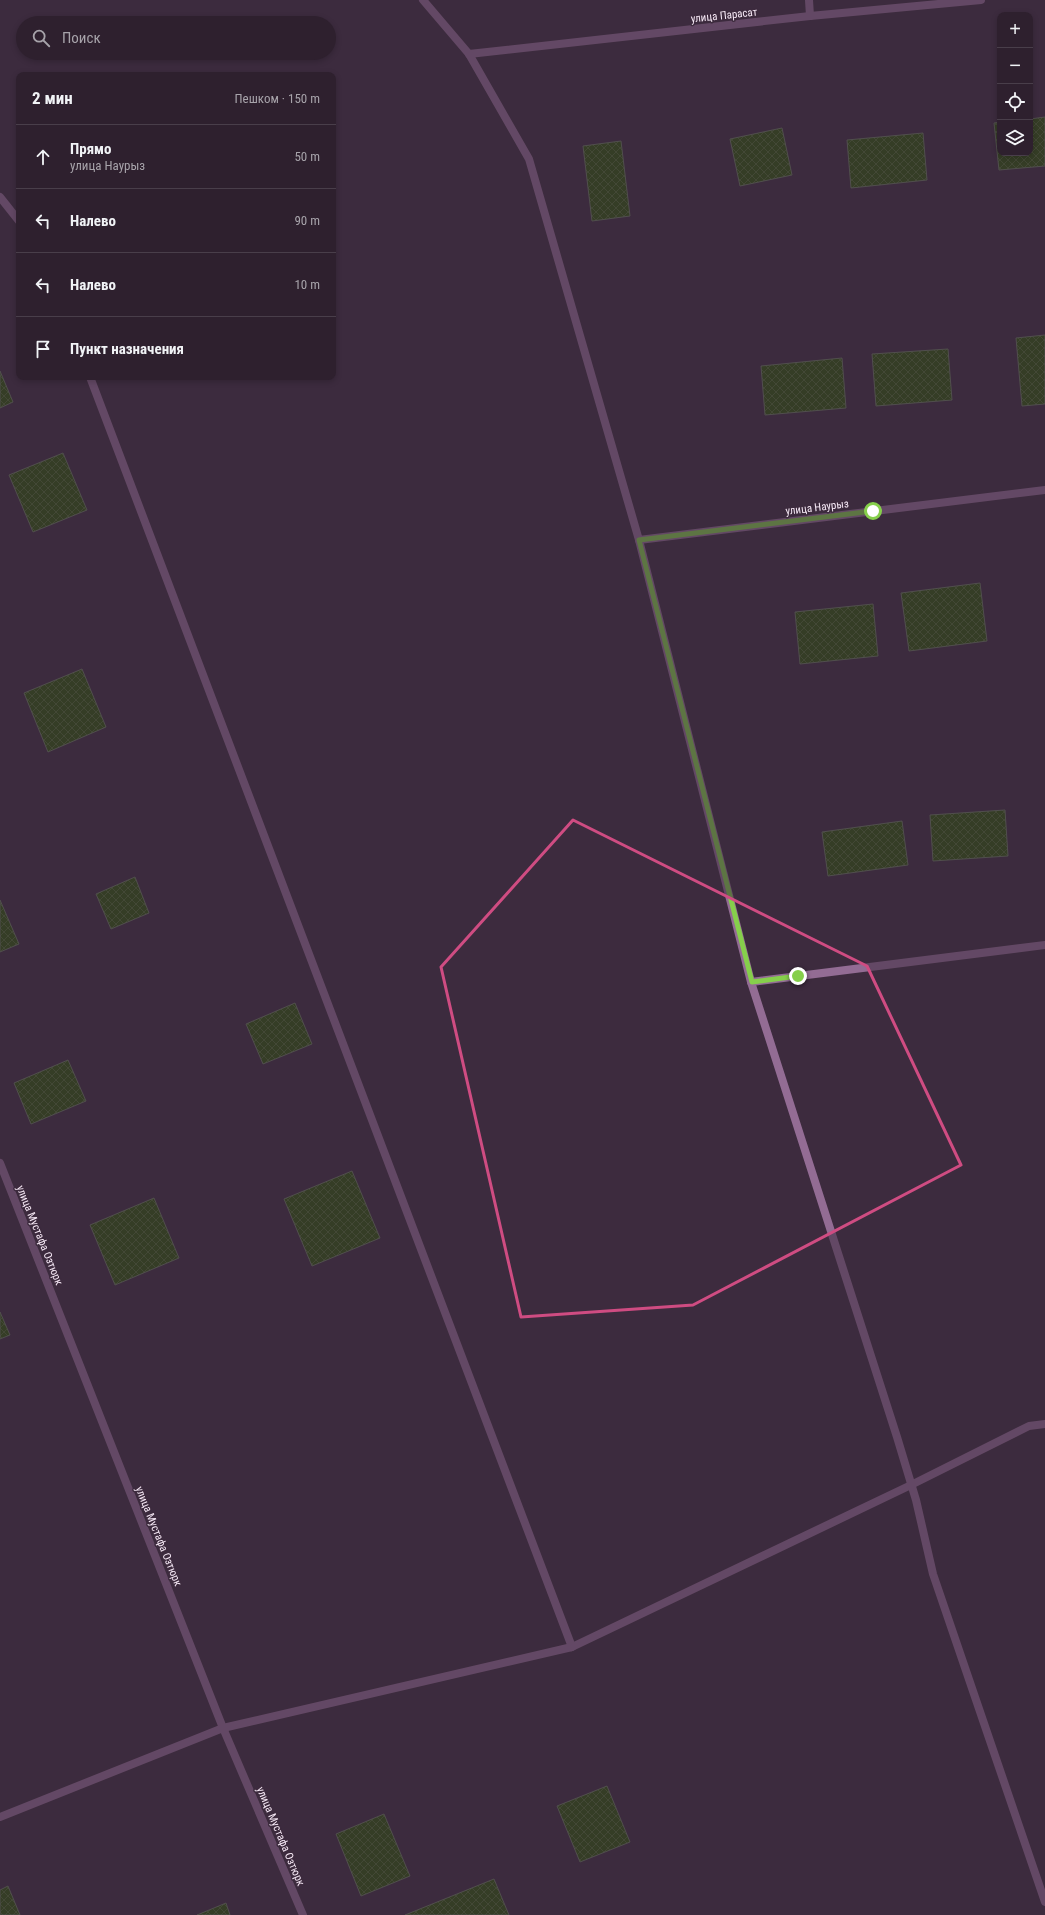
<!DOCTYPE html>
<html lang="ru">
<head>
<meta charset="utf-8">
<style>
  :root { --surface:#2e202e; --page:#362836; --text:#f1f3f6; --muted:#a7a3aa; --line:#493e4a }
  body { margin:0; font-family:"Roboto Condensed",sans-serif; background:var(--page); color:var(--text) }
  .controls { position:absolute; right:12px; top:12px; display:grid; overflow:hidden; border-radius:8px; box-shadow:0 2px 6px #0003 }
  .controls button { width:36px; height:36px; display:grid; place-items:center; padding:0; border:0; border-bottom:1px solid var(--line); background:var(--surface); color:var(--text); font:20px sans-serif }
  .stop { position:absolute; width:12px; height:12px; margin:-9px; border:3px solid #86cf4b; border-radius:50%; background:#fff }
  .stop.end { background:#86cf4b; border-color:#fff; box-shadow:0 1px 4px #0008 }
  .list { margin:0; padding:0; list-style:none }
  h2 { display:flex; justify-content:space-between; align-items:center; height:52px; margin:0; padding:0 16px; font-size:17px }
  h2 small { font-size:13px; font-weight:400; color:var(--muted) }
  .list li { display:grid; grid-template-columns:26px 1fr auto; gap:12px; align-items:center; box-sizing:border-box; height:64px; padding:0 16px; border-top:1px solid var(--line) }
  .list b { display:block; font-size:15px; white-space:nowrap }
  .list p { margin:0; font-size:13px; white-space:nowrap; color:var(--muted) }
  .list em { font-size:13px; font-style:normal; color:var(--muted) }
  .icon { flex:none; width:22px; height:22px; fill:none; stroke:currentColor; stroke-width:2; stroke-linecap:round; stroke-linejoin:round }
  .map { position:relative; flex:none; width:1045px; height:1915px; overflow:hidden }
  .search { position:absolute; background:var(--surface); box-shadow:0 2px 6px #0003; left:16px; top:16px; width:320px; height:44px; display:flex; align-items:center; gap:10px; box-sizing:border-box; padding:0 14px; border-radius:22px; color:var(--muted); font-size:15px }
  .panel { position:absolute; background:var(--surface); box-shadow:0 2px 6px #0003; left:16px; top:72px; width:320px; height:308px; border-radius:8px }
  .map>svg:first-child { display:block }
</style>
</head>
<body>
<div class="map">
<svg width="1045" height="1915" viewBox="0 0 1045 1915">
  <defs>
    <pattern id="building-cross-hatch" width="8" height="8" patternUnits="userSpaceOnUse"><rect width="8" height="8" fill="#2e5309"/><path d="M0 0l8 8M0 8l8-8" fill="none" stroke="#4d6c2e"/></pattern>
  </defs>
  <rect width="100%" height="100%" fill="#3d2b3e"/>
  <g fill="url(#building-cross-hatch)" stroke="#697960">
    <path d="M1045 117V166L999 170 994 123 1000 122V153H1030V119Z"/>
    <path d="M782 128 792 175 740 186 730 139Z"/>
    <path d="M923 133 927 180 851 188 847 140Z"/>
    <path d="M621 141 630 216 592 221 583 146Z"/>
    <path d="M1045 335V404L1022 406 1016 338Z"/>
    <path d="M948 349 952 400 876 406 872 354Z"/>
    <path d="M842 358 846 408 765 415 761 366Z"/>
    <path d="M0 371 13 402 0 408Z"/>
    <path d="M63 453 87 510 33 532 9 475Z"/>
    <path d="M980 583 987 641 909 651 901 593Z"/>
    <path d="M873 604 878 656 800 664 795 612Z"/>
    <path d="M82 669 106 727 48 752 24 693Z"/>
    <path d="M1005 810 1008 856 933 861 930 815Z"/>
    <path d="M902 821 908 865 828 876 822 832Z"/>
    <path d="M135 877 149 913 111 929 96 894Z"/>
    <path d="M0 900 19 944 0 952Z"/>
    <path d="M295 1003 312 1044 263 1064 246 1024Z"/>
    <path d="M68 1060 86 1101 31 1124 14 1083Z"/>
    <path d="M352 1171 380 1238 312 1266 284 1199Z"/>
    <path d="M154 1198 179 1258 115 1285 90 1225Z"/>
    <path d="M0 1312 10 1335 0 1339Z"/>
    <path d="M607 1786 630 1842 580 1862 557 1806Z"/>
    <path d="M384 1814 410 1876 361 1896 336 1834Z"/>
    <path d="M494 1879 509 1915H405Z"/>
    <path d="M8 1886 20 1915H0V1890Z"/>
    <path d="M226 1903 230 1915H197Z"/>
  </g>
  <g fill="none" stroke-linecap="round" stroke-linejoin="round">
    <g stroke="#936c94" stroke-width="8">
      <path d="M809 0 810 16"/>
      <path d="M469 54 810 16 981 0"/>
      <path d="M0 197 19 221"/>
      <path d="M90 377 572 1647"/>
      <path d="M639 540 1045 490"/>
      <path d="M751 982 1045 945"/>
      <path d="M0 1163 223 1728 303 1915"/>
      <path d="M0 1817 223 1728 572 1647 911 1485 1029 1426 1045 1424"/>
    </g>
    <path stroke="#936c94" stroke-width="8" d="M423 0 469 54 529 159 639 540 751 982 897 1437 916 1500 933 1574 1045 1902"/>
  </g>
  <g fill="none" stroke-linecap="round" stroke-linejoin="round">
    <path stroke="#86cf4b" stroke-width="5" d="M798 976 752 982 639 540 873 511"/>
  </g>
  <path d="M0 0H1045V1915H0ZM573 820 867 966 961 1165 693 1305 521 1317 441 967Z" fill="#3d2b3e" fill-opacity=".55" fill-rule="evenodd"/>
  <path fill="none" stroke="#cf4c82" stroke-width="3" stroke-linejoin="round" d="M573 820 867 966 961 1165 693 1305 521 1317 441 967Z"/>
  <g text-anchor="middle" stroke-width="3" stroke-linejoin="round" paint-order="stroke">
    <g font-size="11" fill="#f7eaf7" stroke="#3d2b3e">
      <text transform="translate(724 15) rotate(-6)" y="4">улица Парасат</text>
      <text transform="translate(817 507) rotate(-7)" y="4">улица Наурыз</text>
      <text transform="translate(40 1235) rotate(68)" y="4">улица Мустафа Озтюрк</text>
      <text transform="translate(159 1536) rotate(68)" y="4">улица Мустафа Озтюрк</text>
      <text transform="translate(281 1836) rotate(67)" y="4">улица Мустафа Озтюрк</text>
    </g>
  </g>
</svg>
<div class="controls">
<button>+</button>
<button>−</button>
<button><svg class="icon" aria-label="locate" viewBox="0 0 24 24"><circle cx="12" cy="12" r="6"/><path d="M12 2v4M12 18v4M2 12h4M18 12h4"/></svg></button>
<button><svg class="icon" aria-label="layers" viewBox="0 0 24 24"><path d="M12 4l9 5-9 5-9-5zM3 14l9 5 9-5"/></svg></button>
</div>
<div class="stop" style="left:873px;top:511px"></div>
<div class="stop end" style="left:798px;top:976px"></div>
<div class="search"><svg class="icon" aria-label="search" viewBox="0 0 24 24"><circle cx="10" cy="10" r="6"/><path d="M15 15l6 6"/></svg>Поиск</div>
<section class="panel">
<h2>2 мин<small>Пешком · 150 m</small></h2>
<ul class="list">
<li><svg class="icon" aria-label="ahead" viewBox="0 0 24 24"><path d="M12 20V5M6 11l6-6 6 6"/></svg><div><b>Прямо</b><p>улица Наурыз</p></div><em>50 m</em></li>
<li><svg class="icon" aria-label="left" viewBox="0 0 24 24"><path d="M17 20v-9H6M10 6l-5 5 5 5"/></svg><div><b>Налево</b></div><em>90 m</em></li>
<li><svg class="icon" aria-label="left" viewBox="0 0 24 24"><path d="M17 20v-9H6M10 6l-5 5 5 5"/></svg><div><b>Налево</b></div><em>10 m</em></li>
<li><svg class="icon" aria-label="arrive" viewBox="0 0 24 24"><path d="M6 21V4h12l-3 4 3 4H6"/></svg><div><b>Пункт назначения</b></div></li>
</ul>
</section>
</div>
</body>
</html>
